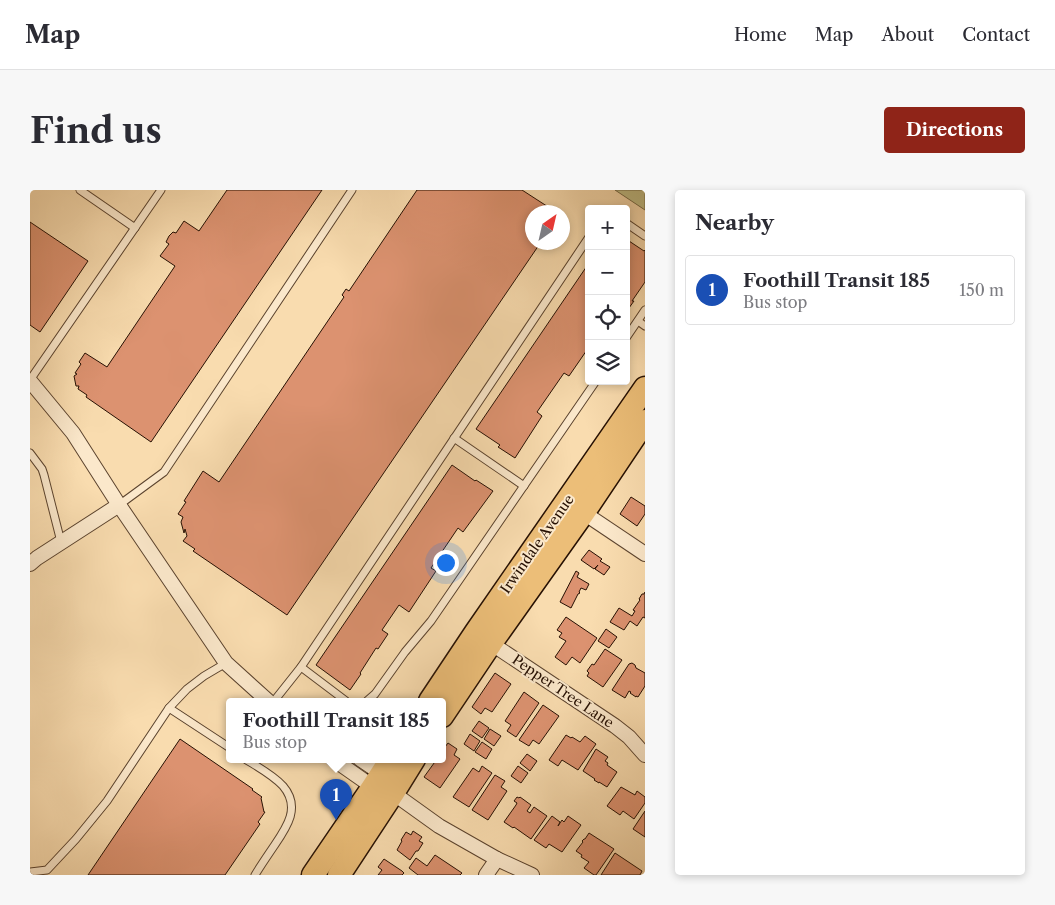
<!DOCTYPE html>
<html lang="en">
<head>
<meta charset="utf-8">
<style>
  :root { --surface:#fff; --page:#f7f7f7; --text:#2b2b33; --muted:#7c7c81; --line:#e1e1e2; --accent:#8f2418 }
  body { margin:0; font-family:"Libre Caslon Text",serif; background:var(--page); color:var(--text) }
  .controls { position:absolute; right:15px; top:15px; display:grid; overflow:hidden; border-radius:5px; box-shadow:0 2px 8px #0003 }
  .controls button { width:45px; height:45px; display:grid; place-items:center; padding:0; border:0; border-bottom:1px solid var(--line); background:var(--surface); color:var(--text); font:25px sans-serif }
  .compass { position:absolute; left:495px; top:15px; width:45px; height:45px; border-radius:50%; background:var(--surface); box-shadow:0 2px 8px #0003; rotate:34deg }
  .you { position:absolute; left:415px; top:372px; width:18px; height:18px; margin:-12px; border:4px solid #fff; border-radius:50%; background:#1a73e8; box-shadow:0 0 0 8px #1a73e833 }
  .badge { display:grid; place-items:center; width:32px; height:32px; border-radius:50%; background:var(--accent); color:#fff; font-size:16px; font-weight:700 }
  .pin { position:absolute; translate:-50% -41px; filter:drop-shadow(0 1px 2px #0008) }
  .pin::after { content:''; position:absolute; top:26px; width:18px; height:15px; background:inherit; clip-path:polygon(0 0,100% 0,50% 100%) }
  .popup { position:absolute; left:196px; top:508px; width:220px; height:65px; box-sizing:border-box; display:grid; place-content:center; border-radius:5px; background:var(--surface); filter:drop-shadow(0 1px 4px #0005); font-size:16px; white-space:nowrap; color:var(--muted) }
  .popup b { font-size:19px; color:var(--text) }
  .popup::after { content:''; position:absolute; left:50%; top:100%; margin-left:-10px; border:10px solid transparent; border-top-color:var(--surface) }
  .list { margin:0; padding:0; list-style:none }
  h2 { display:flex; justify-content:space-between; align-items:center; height:65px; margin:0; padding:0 20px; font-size:21px }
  h2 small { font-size:16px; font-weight:400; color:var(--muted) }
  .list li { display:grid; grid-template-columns:32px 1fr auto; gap:15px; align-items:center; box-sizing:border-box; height:70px; margin:0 10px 10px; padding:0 10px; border:1px solid var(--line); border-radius:5px }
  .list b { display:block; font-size:19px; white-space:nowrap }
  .list p { margin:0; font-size:16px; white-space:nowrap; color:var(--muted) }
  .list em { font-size:16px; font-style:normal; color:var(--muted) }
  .icon { flex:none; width:28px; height:28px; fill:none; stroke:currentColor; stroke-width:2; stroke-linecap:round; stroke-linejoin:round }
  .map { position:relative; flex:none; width:615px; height:685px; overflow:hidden; border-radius:5px }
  header { display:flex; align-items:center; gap:30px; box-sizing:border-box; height:70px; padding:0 25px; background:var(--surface); border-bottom:1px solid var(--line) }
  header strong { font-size:24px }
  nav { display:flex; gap:28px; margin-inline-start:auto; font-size:18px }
  .intro { display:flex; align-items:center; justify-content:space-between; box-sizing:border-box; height:120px; padding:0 30px }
  h1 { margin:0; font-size:35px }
  .button { padding:12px 22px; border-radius:5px; background:var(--accent); color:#fff; font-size:18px; font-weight:700 }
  main { display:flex; gap:30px; padding:0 30px }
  aside { flex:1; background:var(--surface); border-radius:5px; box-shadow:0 2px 8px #0003 }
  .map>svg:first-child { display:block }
</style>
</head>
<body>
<header>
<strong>Map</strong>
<nav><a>Home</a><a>Map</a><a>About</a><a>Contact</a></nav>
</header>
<div class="intro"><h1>Find us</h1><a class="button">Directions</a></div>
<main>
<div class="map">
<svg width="615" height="685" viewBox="0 0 615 685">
  <rect width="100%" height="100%" fill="#f9dcaf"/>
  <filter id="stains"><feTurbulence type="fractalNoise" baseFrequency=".004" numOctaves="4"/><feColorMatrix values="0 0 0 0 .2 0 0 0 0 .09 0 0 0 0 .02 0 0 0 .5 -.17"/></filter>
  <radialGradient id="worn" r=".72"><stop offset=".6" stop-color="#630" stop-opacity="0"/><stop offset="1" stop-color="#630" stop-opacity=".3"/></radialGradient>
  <path fill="#c0bf88" stroke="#736846" d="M585 0H615V20Z"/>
  <g fill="#dc9270" stroke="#261003">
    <path d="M197 0H292L121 252 56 207 57 205 48 199 49 196H46L44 186 47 184 45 183 51 174 49 172 55 163 77 177 145 76 130 66 139 54 136 52 139 46 143 42 146 43 154 31 169 41Z"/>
    <path d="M387 0H492L526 22H502V52H511L257 425 163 361 165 359 153 351 157 346 155 339 154 343 151 332 153 327 148 324 156 312 154 311 173 281 189 292 314 107 312 105 316 99 319 101Z"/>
    <path d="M0 32 58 71 10 142 0 135Z"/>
    <path d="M596 49 614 61 615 60V92L602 111H604L596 122Z"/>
    <path d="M559 73V157L539 186 534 183 507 222 512 226 485 268 468 257 470 255 446 239Z"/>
    <path d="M422 275 445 291 446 290 463 301 433 342 428 338 401 378 406 381 379 422 369 415 352 440 358 444 348 459 346 458 330 483 331 484 320 500 286 475Z"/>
    <path d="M601 307 615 316V324L607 336 590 324Z"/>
    <path d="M559 360 572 369 570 371 580 377 574 385 565 379 568 375 564 379 551 370Z"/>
    <path d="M546 381 549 383 547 387 559 394 556 400 551 398 549 402 550 403 548 404 541 418 530 412Z"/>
    <path d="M615 402V428L613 427 607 436 600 431 594 440 580 432 589 418 602 426 605 421 603 420 610 410 609 409 612 404H614Z"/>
    <path d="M536 427 567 448 550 473 542 467 536 475 525 467 536 451 529 447 532 443 527 440Z"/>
    <path d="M576 439 587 447 579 458 568 451Z"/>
    <path d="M575 459 592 470 573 497 557 486 559 483 557 481 562 474 564 475Z"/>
    <path d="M602 473 605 475 606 478 615 483V496L608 507 606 506V507L600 503 601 502 599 501 595 508 582 500 599 474Z"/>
    <path d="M465 483 481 494 462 522 455 518 451 524 442 517Z"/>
    <path d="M494 502 509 513 486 547 477 541 481 535 475 531Z"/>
    <path d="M513 515 529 526 509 554 503 550 499 556 489 550Z"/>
    <path d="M449 531 459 538 452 548 442 541Z"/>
    <path d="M460 539 471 546 464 556 454 549Z"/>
    <path d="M440 544 450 551 444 561 434 554Z"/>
    <path d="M536 545 541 548 542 547 550 552 555 546 566 554 548 580 532 570 528 576 519 570Z"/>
    <path d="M150 549 223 599 222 600 232 607 231 608 234 622H235L228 632 230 634 195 685H58Z"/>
    <path d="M452 552 462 559 456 569 445 562Z"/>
    <path d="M418 553 427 559 424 565 430 569 410 598 394 587 407 569H412V561Z"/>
    <path d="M566 559 578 567 575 571 578 573 577 575 587 582 577 597 569 592V593L564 590 565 589 553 581Z"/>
    <path d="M497 564 507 571 500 581 490 573Z"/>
    <path d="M452 576 462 583 439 617 423 607 443 578 449 582Z"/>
    <path d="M488 576 498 583 491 593 481 586Z"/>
    <path d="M465 585 475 591 471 597 477 601 458 630 442 620Z"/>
    <path d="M591 597 605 605 607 601 615 607V613L604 629 593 621 590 625 577 616Z"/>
    <path d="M487 607 489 608 490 607 501 615 497 621 500 623 504 617 517 626 501 649 484 637 483 638 474 632 486 615 487 613 484 611Z"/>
    <path d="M615 621V647L603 639Z"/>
    <path d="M522 626 530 632 528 636 532 630 534 632 538 626 551 635 532 662 519 654 516 658 504 650Z"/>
    <path d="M383 641 392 647 389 651 393 653 388 661H386L380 670 367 660 372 651 371 650 376 642 381 645Z"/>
    <path d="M559 643 584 659 566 685H564L554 678 559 672 551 667 552 665 546 661 553 652 552 651 554 649H555Z"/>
    <path d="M585 663 612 681 610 685H571Z"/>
    <path d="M405 665 432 683 430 685H388L379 678 386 668 397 676Z"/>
    <path d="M354 669 372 681 374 683 372 685H348L352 680 348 677Z"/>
  </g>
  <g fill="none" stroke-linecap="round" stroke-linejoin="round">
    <g stroke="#5b432e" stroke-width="9">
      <g id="lane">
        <path d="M50 0 105 38"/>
        <path d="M596 33 615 46"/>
        <path d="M608 131 615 136"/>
        <path d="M596 148 615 120"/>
        <path d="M0 190 131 0"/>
        <path d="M424 248 494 296"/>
        <path d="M0 263 12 279 14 285 31 352"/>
        <path d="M89 315 134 282 322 0"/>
        <path d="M196 473 174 486 157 499 139 518 200 558"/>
        <path d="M271 477 316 511"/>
        <path d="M244 511 271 477 559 47"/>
        <path d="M337 511 345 504 375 462 401 431 566 191"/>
        <path d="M215 569C228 577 243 585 253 596 271 617 257 637 244 656 238 665 231 675 225 685"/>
        <path d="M0 682 17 680 46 649 77 611 139 518"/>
      </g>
    </g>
    <g stroke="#5b432e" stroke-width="16">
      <g id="street">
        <path d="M0 191 43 243 89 315 196 473 238 511"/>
        <path d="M548 319 615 364"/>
        <path d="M0 374 7 368 89 315"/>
        <path d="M456 450 585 536 599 547 615 565"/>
        <path d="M303 569 343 597 363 603 409 636 467 669 502 685"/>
        <path d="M330 569 352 584 355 590"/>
        <path d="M456 685 467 669"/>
      </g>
    </g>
    <g stroke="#261003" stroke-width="25">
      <g id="primary">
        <path d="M400 511 446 442 615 198"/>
        <path d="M412 526 461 453 554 322 615 231"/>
        <path d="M283 685 343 597 361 569"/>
        <path d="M309 685 363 603 384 569"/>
      </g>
    </g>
    <use href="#lane" stroke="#fbe8cb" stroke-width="7"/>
    <use href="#street" stroke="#fbe8cb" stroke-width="14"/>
    <use href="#primary" stroke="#ecbe78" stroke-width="22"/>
  </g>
  <g text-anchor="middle" stroke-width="4" stroke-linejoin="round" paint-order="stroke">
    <g font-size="14" fill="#261003" stroke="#fbe8cb">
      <text transform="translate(507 354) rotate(-55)" y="5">Irwindale Avenue</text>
      <text transform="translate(533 501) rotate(34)" y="5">Pepper Tree Lane</text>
    </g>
  </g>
  <rect width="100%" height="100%" filter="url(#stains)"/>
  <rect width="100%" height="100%" fill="url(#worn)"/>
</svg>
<div class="controls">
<button>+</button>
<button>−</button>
<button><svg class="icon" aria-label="locate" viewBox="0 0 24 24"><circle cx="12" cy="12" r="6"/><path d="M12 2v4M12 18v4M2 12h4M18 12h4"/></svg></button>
<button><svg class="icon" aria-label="layers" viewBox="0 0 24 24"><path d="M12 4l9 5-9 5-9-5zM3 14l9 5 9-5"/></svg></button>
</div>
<svg class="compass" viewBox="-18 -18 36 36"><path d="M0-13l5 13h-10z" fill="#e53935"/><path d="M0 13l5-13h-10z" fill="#7c7c81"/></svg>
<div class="you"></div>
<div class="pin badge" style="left:306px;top:630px;background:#1a4fb4">1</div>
<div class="popup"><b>Foothill Transit 185</b>Bus stop</div>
</div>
<aside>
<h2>Nearby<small></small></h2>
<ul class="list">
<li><span class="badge" style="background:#1a4fb4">1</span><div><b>Foothill Transit 185</b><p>Bus stop</p></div><em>150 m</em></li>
</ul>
</aside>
</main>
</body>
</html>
